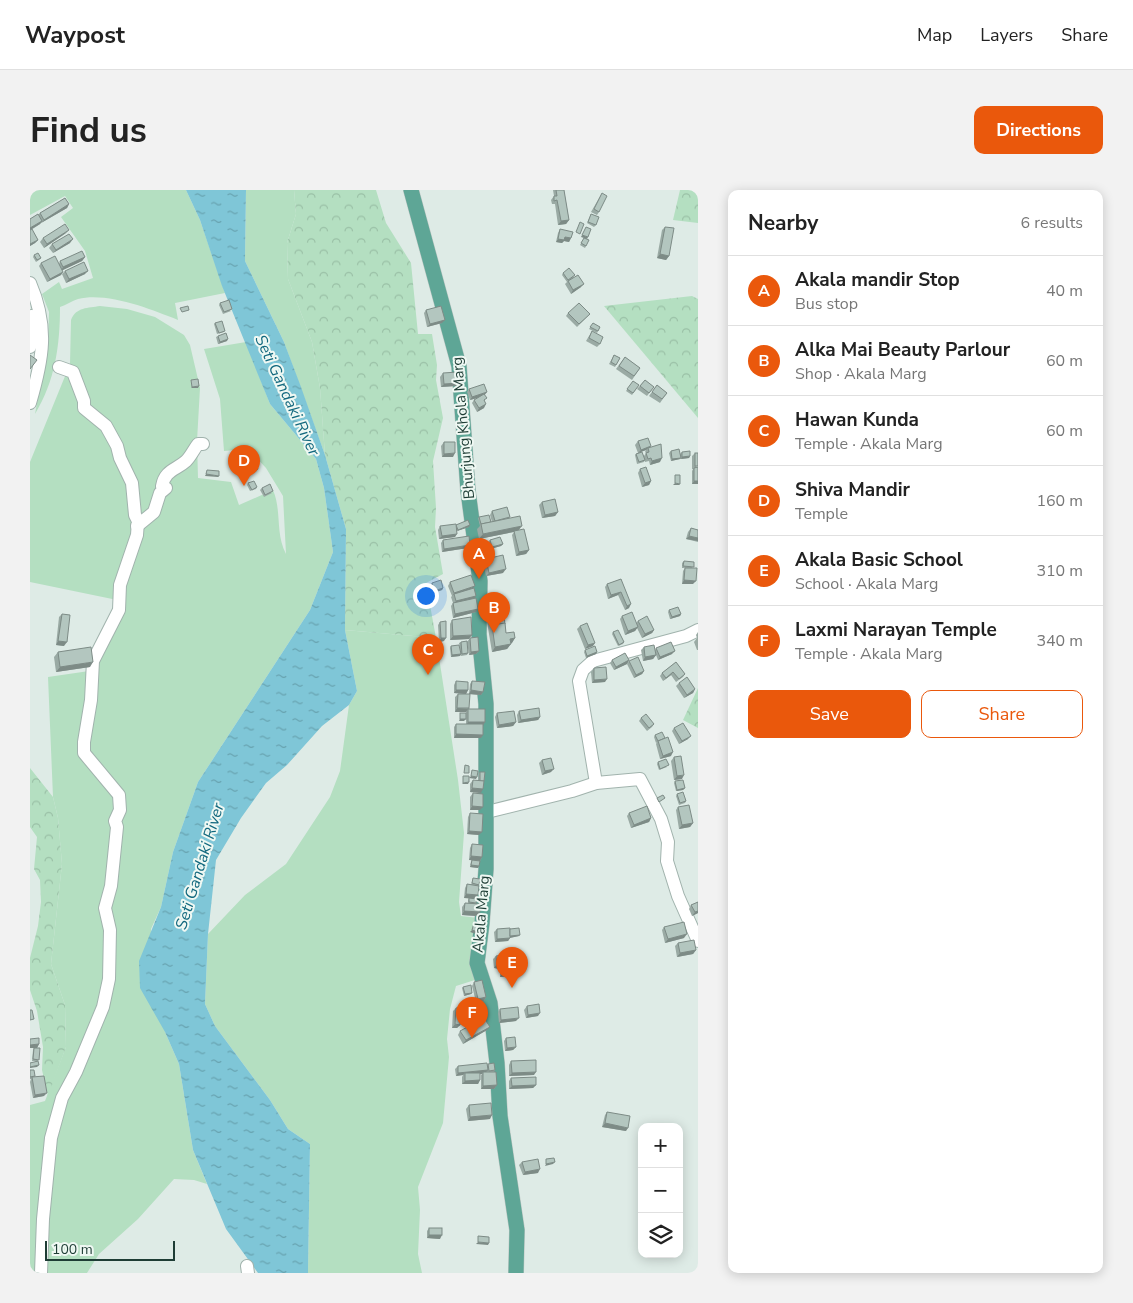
<!DOCTYPE html>
<html lang="en">
<head>
<meta charset="utf-8">
<style>
  :root { --surface:#fff; --page:#f2f2f2; --text:#222; --muted:#767676; --line:#e0e0e0; --accent:#ea580c }
  body { margin:0; font-family:"Nunito Sans",sans-serif; background:var(--page); color:var(--text) }
  .controls { position:absolute; right:15px; bottom:15px; display:grid; overflow:hidden; border-radius:10px; box-shadow:0 2px 12px #0003 }
  .controls button { width:45px; height:45px; display:grid; place-items:center; padding:0; border:0; border-bottom:1px solid var(--line); background:var(--surface); color:var(--text); font:25px sans-serif }
  .scale { position:absolute; left:15px; bottom:12px; width:130px; box-sizing:border-box; padding-left:5px; border:2px solid #1e3d35; border-top:0; font-size:14px; line-height:18px; white-space:nowrap; color:#1e3d35; -webkit-text-stroke:4px #eff8f3; paint-order:stroke }
  .you { position:absolute; left:395px; top:405px; width:18px; height:18px; margin:-12px; border:4px solid #fff; border-radius:50%; background:#1a73e8; box-shadow:0 0 0 8px #1a73e833 }
  .badge { display:grid; place-items:center; width:32px; height:32px; border-radius:50%; background:var(--accent); color:#fff; font-size:16px; font-weight:700 }
  .pin { position:absolute; translate:-50% -41px; filter:drop-shadow(0 1px 2px #0008) }
  .pin::after { content:''; position:absolute; top:26px; width:18px; height:15px; background:inherit; clip-path:polygon(0 0,100% 0,50% 100%) }
  .list { margin:0; padding:0; list-style:none }
  h2 { display:flex; justify-content:space-between; align-items:center; height:65px; margin:0; padding:0 20px; font-size:21px }
  h2 small { font-size:16px; font-weight:400; color:var(--muted) }
  .list li { display:grid; grid-template-columns:32px 1fr auto; gap:15px; align-items:center; box-sizing:border-box; height:70px; padding:0 20px; border-top:1px solid var(--line) }
  .list b { display:block; font-size:19px; white-space:nowrap }
  .list p { margin:0; font-size:16px; white-space:nowrap; color:var(--muted) }
  .list em { font-size:16px; font-style:normal; color:var(--muted) }
  .actions { display:flex; gap:10px; padding:15px 20px }
  .actions a { flex:1; padding:11px 0; border:1px solid var(--accent); border-radius:10px; text-align:center; font-size:18px; color:var(--accent) }
  .actions .main { background:var(--accent); color:#fff }
  .icon { flex:none; width:28px; height:28px; fill:none; stroke:currentColor; stroke-width:2; stroke-linecap:round; stroke-linejoin:round }
  .map { position:relative; flex:none; width:668px; height:1083px; overflow:hidden; border-radius:10px }
  header { display:flex; align-items:center; gap:30px; box-sizing:border-box; height:70px; padding:0 25px; background:var(--surface); border-bottom:1px solid var(--line) }
  header strong { font-size:24px }
  nav { display:flex; gap:28px; margin-inline-start:auto; font-size:18px }
  .intro { display:flex; align-items:center; justify-content:space-between; box-sizing:border-box; height:120px; padding:0 30px }
  h1 { margin:0; font-size:35px }
  .button { padding:12px 22px; border-radius:10px; background:var(--accent); color:#fff; font-size:18px; font-weight:700 }
  main { display:flex; gap:30px; padding:0 30px }
  aside { flex:1; background:var(--surface); border-radius:10px; box-shadow:0 2px 12px #0003 }
  .map>svg:first-child { display:block }
</style>
</head>
<body>
<header>
<strong>Waypost</strong>
<nav><a>Map</a><a>Layers</a><a>Share</a></nav>
</header>
<div class="intro"><h1>Find us</h1><a class="button">Directions</a></div>
<main>
<div class="map">
<svg width="668" height="1083" viewBox="0 0 668 1083">
  <defs>
    <pattern id="forest-crowns" width="20" height="18" patternUnits="userSpaceOnUse" patternTransform="scale(1.25)"><rect width="20" height="18" fill="#b4dfc1"/><path d="M2 6a3 3 0 1 1 6 0M12 15a3 3 0 1 1 6 0" fill="none" stroke="#9ac0a6"/></pattern>
    <pattern id="water-ripples" width="26" height="14" patternUnits="userSpaceOnUse" patternTransform="scale(1.25)"><rect width="26" height="14" fill="#7fc6d7"/><path d="M2 4q2-2 4 0t4 0M15 11q2-2 4 0t4 0" fill="none" stroke="#67a2af"/></pattern>
  </defs>
  <rect width="100%" height="100%" fill="#deebe6"/>
  <g fill="#b4dfc1">
    <path d="M0 0H156L170 30 195 103 145 113 148 130C120 119 78 102 48 109 42 111 36 115 30 117 30 156 25 191 5 224L18 153 19 122 12 104 29 92 32 99 63 88 55 61 31 27 43 18 35 6 0 25Z"/>
    <path d="M216 0H264L266 24 257 53 258 89 282 152 290 198 295 265 254 152 215 71Z"/>
    <path d="M70 116 97 119 125 127 154 145 160 155 170 198 167 251 168 288 201 292 209 315 243 300C252 321 245 343 256 364L253 306 236 278 218 259 194 261 190 209 174 159 216 152 240 214 286 269 294 298 303 362 280 420 168 592 143 662 131 717 121 739 135 842 149 874 163 960 177 994 164 990 144 989 108 1029 69 1064 57 1083H0V915L15 911 36 857 35 815 21 774 32 674 28 628 23 607 18 487 66 480 92 411 0 392V272L40 174 41 130C46 117 58 118 70 116Z"/>
    <path d="M315 440 406 448 428 590 434 643 429 712 431 726 449 728 448 789 426 796 420 819 417 849 419 867 413 933 388 997 390 1020 388 1064 392 1083H278L280 954 258 939 240 910 185 836 175 814 178 744 215 705 256 674 300 607 310 581 319 515 327 501Z"/>
  </g>
  <g fill="url(#forest-crowns)">
    <path d="M264 0H346L356 33 381 73 388 144H402L407 175 406 190 413 228 403 271 406 318 405 337 413 384 396 393 406 448 315 440 316 339 295 265 290 198 282 152 258 89 257 53 266 24Z"/>
    <path d="M650 0H668V33L643 30Z"/>
    <path d="M662 106 668 109V228L574 116Z"/>
    <path d="M668 498V538L653 530Z"/>
    <path d="M0 578 23 607 28 628 32 674 21 774 35 815 36 857 18 906 12 880 13 857 7 821 0 800V768L8 736 11 712 10 690 4 679 7 647 0 637Z"/>
  </g>
  <path fill="url(#water-ripples)" d="M156 0H216L215 71 254 152 271 197 295 265 316 339 315 440 327 501 319 515 292 536 257 575 236 593 211 628 186 670 178 744 175 814 185 836 240 910 258 939 280 954 278 1083H228L196 1039 163 960 149 874 135 842 110 798 109 771 131 717 143 662 168 592 280 420 303 362 294 298 286 269 240 214 192 96 170 30Z"/>
  <g fill="none" stroke-linecap="round" stroke-linejoin="round">
    <g stroke="#a1b3ad" stroke-width="14">
      <g id="minor">
        <path d="M0 93C19 137 13 169 0 213"/>
        <path d="M0 157 5 141 2 126"/>
        <path d="M107 336 124 322 130 303 136 298 132 296C135 280 146 280 156 271 161 266 164 259 168 254H173"/>
        <path d="M566 593 549 491 553 480 563 471 656 446 668 440"/>
        <path d="M457 622 542 601 566 593 610 589 631 629 638 652 637 671 648 706 668 751"/>
        <path d="M217 1076 218 1083"/>
        <path d="M11 1083 13 1029 21 948 32 908 46 882 73 817 79 789 80 740 75 718 81 696 87 637 85 631 90 620 89 605 54 563V552L61 510 63 471 89 420 90 395 107 345 108 331 105 325 102 293 90 268 87 256 76 236 54 218V211L43 182 29 177"/>
      </g>
    </g>
    <g stroke="#bcc5c2" stroke-width="16">
      <path id="major" d="M381 0 429 176 438 301 450 391 449 444 456 514V679L452 733 447 773 460 813 467 873 470 926 487 1040 486 1083"/>
    </g>
    <use href="#minor" stroke="#fff" stroke-width="12"/>
    <use href="#major" stroke="#5ea696" stroke-width="15"/>
  </g>
  <g fill="#9aaaa4" fill-rule="evenodd">
    <path d="M523 0H534L539 30 536 34 528 35 525 14H522L521 10 524 6Z"/>
    <path d="M572 3 569 22 567 25 561 22Z"/>
    <path d="M35 8 39 14 37 18 11 33 10 34 1 40 2 39 8 50 5 53 0 56V29L8 24V25L10 23Z"/>
    <path d="M561 24 566 35 564 37 557 33Z"/>
    <path d="M635 37 639 66 636 70 627 68 632 40Z"/>
    <path d="M530 39 541 48 539 52 534 51 532 53 526 52 528 43Z"/>
    <path d="M36 43 14 58 10 52 13 48Z"/>
    <path d="M554 48 556 56 555 58 550 55Z"/>
    <path d="M40 53 23 63 19 58 22 54Z"/>
    <path d="M4 65 11 68 9 70 6 72 3 67Z"/>
    <path d="M55 67 52 71 32 80 31 85 17 92 9 76 11 73 29 74 30 71Z"/>
    <path d="M35 81 55 84 36 93 32 84Z"/>
    <path d="M533 83 545 85 543 87 551 97 541 104 535 94 537 92 532 85Z"/>
    <path d="M190 113 201 121 193 124 189 115Z"/>
    <path d="M396 120 412 133 397 137 394 123Z"/>
    <path d="M538 123 560 124 547 137 536 126Z"/>
    <path d="M185 133 194 142 187 144 184 134Z"/>
    <path d="M563 133 570 137 567 143 559 139Z"/>
    <path d="M562 141 570 154 567 157 556 151Z"/>
    <path d="M188 146 197 151 188 154 186 147Z"/>
    <path d="M584 165 590 168 585 177 579 174Z"/>
    <path d="M595 167 610 178 602 190 586 179Z"/>
    <path d="M413 183 426 196 411 197 410 187Z"/>
    <path d="M615 190 624 197 617 206 607 199Z"/>
    <path d="M603 191 609 195 602 205 596 201Z"/>
    <path d="M627 195 637 203 630 213 619 206Z"/>
    <path d="M439 199 455 205 454 218 447 222 442 213 444 210 448 208 440 210 437 202Z"/>
    <path d="M608 251 620 258 630 272 620 275 619 271 615 272V270L614 272 607 274 605 265 606 264 608 263 605 255ZM616 260 615 262 616 263 614 266 611 262Z"/>
    <path d="M414 252 423 267H412L411 256Z"/>
    <path d="M641 261 650 264 652 262 660 266 659 268 651 269V268L650 269 641 271 639 263Z"/>
    <path d="M665 263 668 294H662V281L663 279H662V266Z"/>
    <path d="M212 266 221 267 220 269 213 272 214 278 209 280 207 275 209 273 213 272 211 268Z"/>
    <path d="M217 271 227 281 221 283 216 273Z"/>
    <path d="M610 279 621 291 619 295 612 297 608 283Z"/>
    <path d="M218 293 227 297 226 299 220 301 217 295Z"/>
    <path d="M232 298 242 303 234 307 230 300Z"/>
    <path d="M512 312 528 322 525 326 512 328 509 315Z"/>
    <path d="M462 321 480 327 479 328 489 340 499 360 496 364 486 366 482 345 484 342 449 349 447 339 450 336 448 328 449 327 462 332 460 325Z"/>
    <path d="M410 336 439 337 427 341 425 347 409 349 408 340Z"/>
    <path d="M661 338 668 340V352L656 349 658 342Z"/>
    <path d="M413 350 438 358 412 362 411 353Z"/>
    <path d="M460 350 473 354 471 356 460 359 458 352Z"/>
    <path d="M456 369 473 383 456 386 453 372Z"/>
    <path d="M654 371 663 378V394H652L653 381 655 378H652V373Z"/>
    <path d="M591 389 599 418 595 420 588 405 578 409 575 397 577 394Z"/>
    <path d="M420 392 443 399 446 422 423 428 421 416 423 413 421 407 422 406 418 396Z"/>
    <path d="M402 393 413 398 412 400 403 403 401 394Z"/>
    <path d="M639 420 651 424 650 426 640 429 638 422Z"/>
    <path d="M32 424 34 456 26 455 29 427Z"/>
    <path d="M592 426 606 433 608 431 624 440 622 443 612 448 607 438 605 441 595 445 590 429Z"/>
    <path d="M460 429 475 434 476 443 485 448 477 459 462 462 457 432Z"/>
    <path d="M422 430 439 449 420 450V434Z"/>
    <path d="M410 432 414 451 409 452 408 435Z"/>
    <path d="M550 436 563 456 555 459 547 439Z"/>
    <path d="M583 442 594 452 593 454 588 456 582 444Z"/>
    <path d="M668 442V460H667L664 452 667 448 666 445Z"/>
    <path d="M440 448 449 461 446 464 439 465 437 452Z"/>
    <path d="M431 452 438 463 437 465 431 466 429 453Z"/>
    <path d="M421 456 431 464 430 466 421 467 420 458Z"/>
    <path d="M614 457 625 460 626 458 642 464 628 470 626 465 623 469 613 471 611 460Z"/>
    <path d="M555 460 567 462 566 464 556 468 554 462Z"/>
    <path d="M28 462 60 477 26 482 24 467Z"/>
    <path d="M582 470H599L597 474 584 480 580 473Z"/>
    <path d="M599 471 614 481 612 484 604 488 597 474Z"/>
    <path d="M646 472 655 484 653 487 646 492 641 485 633 491 630 486 632 483Z"/>
    <path d="M564 478 575 492 562 493 561 482Z"/>
    <path d="M426 491 438 500 436 504 424 503V495Z"/>
    <path d="M442 491 453 502 451 505 439 504 440 494Z"/>
    <path d="M649 493 665 499 663 503 654 508 646 496Z"/>
    <path d="M428 504 439 518 455 532 453 535 451 548H424V537L426 534H436V522H425V507Z"/>
    <path d="M489 521 510 527 508 530 488 533 487 525Z"/>
    <path d="M467 523 486 532 483 536 467 538 465 527Z"/>
    <path d="M611 528 624 534 622 537 617 541 609 531Z"/>
    <path d="M644 538 658 549 649 554 642 541Z"/>
    <path d="M625 545 634 549 641 566 630 569 626 554 627 552 626 553 624 547Z"/>
    <path d="M644 567 652 589 644 590 641 571Z"/>
    <path d="M512 570 521 582 512 585 509 573Z"/>
    <path d="M628 572 637 577 629 580 627 574Z"/>
    <path d="M450 582 451 603 440 602V594L443 590 448 591 449 583Z"/>
    <path d="M645 591 655 598 653 600 646 601 644 593Z"/>
    <path d="M443 603 450 620H440V607Z"/>
    <path d="M647 604 656 611 655 613 649 615 646 606Z"/>
    <path d="M648 617 663 633 660 637 649 639 646 620Z"/>
    <path d="M440 623 449 645 437 644 438 627Z"/>
    <path d="M599 623 621 628 619 632 601 638 597 626Z"/>
    <path d="M442 654 452 667 450 671 448 678 440 677 441 671 442 670H439L440 658Z"/>
    <path d="M443 688 449 695 445 709 447 726 432 725V717L435 713H438V710L439 708H434L435 698 437 694 441 695Z"/>
    <path d="M668 712V723L662 726 659 719 661 715Z"/>
    <path d="M634 737 654 748 635 753 632 740Z"/>
    <path d="M467 739 489 746 480 748 478 751 465 752 464 742Z"/>
    <path d="M648 753 666 760 663 764 647 767 645 756Z"/>
    <path d="M466 766 480 786 470 787V779L464 778 463 769Z"/>
    <path d="M444 792 456 807 454 811 446 812 442 796Z"/>
    <path d="M433 797 441 804 434 806 432 798Z"/>
    <path d="M442 816 453 825 452 826 444 828 443 825 441 828 431 829 430 835 427 838H422L423 821 426 818Z"/>
    <path d="M497 816 508 826 496 828 494 820Z"/>
    <path d="M470 819 486 831 469 833 468 823Z"/>
    <path d="M457 840 433 854 428 845 430 841Z"/>
    <path d="M476 848 486 857 483 860 475 861 474 851Z"/>
    <path d="M0 849 9 854 7 858 8 872 7 877 6 871H2L3 860 4 858H0Z"/>
    <path d="M481 871 504 885 479 886V875Z"/>
    <path d="M458 874 465 880 464 882 467 895 464 899H451V885L452 884H450V890L448 894H432V887L433 885 426 886 425 879 428 876H457Z"/>
    <path d="M0 880 4 887 14 906 3 908 0 892 1 889H0Z"/>
    <path d="M481 888 506 895 503 898 479 899V891Z"/>
    <path d="M439 915 460 929 438 931 436 919Z"/>
    <path d="M577 922 596 941 572 937 575 925Z"/>
    <path d="M492 972 508 983 493 985 489 975Z"/>
    <path d="M399 1038 410 1049 397 1048V1041Z"/>
  </g>
  <g fill="#7d8b86">
    <path d="M39 14 37 18 11 33 14 30Z"/>
    <path d="M539 30 536 34 528 35 531 31Z"/>
    <path d="M12 31 10 34 0 40V38Z"/>
    <path d="M39 40 36 43 14 58 17 54Z"/>
    <path d="M552 45 558 47 557 49 551 47Z"/>
    <path d="M535 47 541 48 539 52 534 51 532 53 526 52 528 49Z"/>
    <path d="M43 49 40 53 23 63 26 60Z"/>
    <path d="M8 50 5 53 0 56V54Z"/>
    <path d="M630 64 639 66 636 70 627 68Z"/>
    <path d="M55 67 52 71 31 81 33 77Z"/>
    <path d="M58 81 55 84 36 93 39 89Z"/>
    <path d="M33 82 31 85 17 92 20 89Z"/>
    <path d="M554 94 551 97 541 104 543 100Z"/>
    <path d="M415 130 412 133 397 137 400 134Z"/>
    <path d="M198 149 197 151 188 154 190 152Z"/>
    <path d="M429 193 426 196 411 197 414 194Z"/>
    <path d="M169 196 168 198H161L162 197Z"/>
    <path d="M457 202 454 206 440 210 442 207Z"/>
    <path d="M456 214 454 218 447 222 449 218Z"/>
    <path d="M621 256 618 260V258L616 260 608 263 611 260Z"/>
    <path d="M425 263 423 267H412L414 264Z"/>
    <path d="M660 266 659 268 651 269 652 267Z"/>
    <path d="M632 268 630 272 620 275 622 271Z"/>
    <path d="M651 268 650 269 641 271 642 269Z"/>
    <path d="M176 284 189 286 188 287 175 286Z"/>
    <path d="M621 291 619 295 612 297 615 293Z"/>
    <path d="M664 291H668V294H662Z"/>
    <path d="M645 293 650 294 649 295H643Z"/>
    <path d="M528 322 525 326 512 328 515 325Z"/>
    <path d="M440 335 439 337 427 341 428 340Z"/>
    <path d="M492 336 488 341 449 349 453 344Z"/>
    <path d="M427 344 425 347 409 349 412 346Z"/>
    <path d="M659 346 668 348V351L656 349Z"/>
    <path d="M473 354 471 356 460 359 462 357Z"/>
    <path d="M440 355 438 358 412 362 414 359Z"/>
    <path d="M499 360 496 364 486 366 489 362Z"/>
    <path d="M476 379 473 383 456 386 459 383Z"/>
    <path d="M654 390 666 391 663 394H652Z"/>
    <path d="M445 396 442 399 424 404 422 406 424 403Z"/>
    <path d="M413 398 412 400 403 403 404 401Z"/>
    <path d="M591 402 588 405 578 409 581 405Z"/>
    <path d="M446 406 444 409 423 415 426 411Z"/>
    <path d="M601 414 599 418 595 420 597 416Z"/>
    <path d="M448 419 446 422 423 428 425 424Z"/>
    <path d="M651 424 650 426 640 429 642 427Z"/>
    <path d="M608 437 605 441 595 445 598 441Z"/>
    <path d="M624 440 622 443 612 448 615 444Z"/>
    <path d="M442 445 439 449 420 450 423 446Z"/>
    <path d="M411 448H416L414 451 409 452Z"/>
    <path d="M485 448 482 453 476 454 480 449Z"/>
    <path d="M28 451 37 452 34 456 26 455Z"/>
    <path d="M565 453 563 456 555 459 558 455Z"/>
    <path d="M481 454 477 459 462 462 465 457Z"/>
    <path d="M449 461 446 464 439 465 441 462Z"/>
    <path d="M645 461 642 464 628 470 630 467Z"/>
    <path d="M567 462 566 464 556 468 557 466Z"/>
    <path d="M431 464 430 466 421 467 422 465Z"/>
    <path d="M626 465 623 469 613 471 615 467Z"/>
    <path d="M599 470 597 474 584 480 586 477Z"/>
    <path d="M63 472 60 477 26 482 30 477Z"/>
    <path d="M614 481 612 484 604 488 606 485Z"/>
    <path d="M643 482 641 485 633 491 636 488Z"/>
    <path d="M577 489 575 492 562 493 564 490Z"/>
    <path d="M665 499 663 503 654 508 657 505Z"/>
    <path d="M426 500H438L436 504 424 503Z"/>
    <path d="M441 500 453 502 451 505 439 504Z"/>
    <path d="M427 518 438 519 436 522H425Z"/>
    <path d="M510 527 508 530 488 533 491 530Z"/>
    <path d="M430 529H436L434 531H429Z"/>
    <path d="M438 532H455L453 536H436Z"/>
    <path d="M486 532 483 536 467 538 469 535Z"/>
    <path d="M426 544 453 545 451 548H424Z"/>
    <path d="M661 546 658 549 649 554 652 551Z"/>
    <path d="M643 562 641 566 630 569 633 566Z"/>
    <path d="M524 579 521 582 512 585 515 581Z"/>
    <path d="M654 585 652 589 644 590 647 586Z"/>
    <path d="M441 586 447 587 446 589 439 588Z"/>
    <path d="M439 592 438 594H432L433 593Z"/>
    <path d="M442 598 453 599 451 603 440 602Z"/>
    <path d="M655 598 653 600 646 601 647 600Z"/>
    <path d="M442 616 453 617 450 620H440Z"/>
    <path d="M621 628 619 632 601 638 604 635Z"/>
    <path d="M663 633 660 637 649 639 652 635Z"/>
    <path d="M439 641 452 642 449 645 437 644Z"/>
    <path d="M441 666 452 667 450 671 439 670Z"/>
    <path d="M441 675 449 676 448 678 440 677Z"/>
    <path d="M436 704 448 705 445 709 434 708Z"/>
    <path d="M434 721 450 722 447 726 432 725Z"/>
    <path d="M668 721V723L662 726 665 722Z"/>
    <path d="M442 740 448 742 446 744 440 742Z"/>
    <path d="M657 744 654 748 635 753 638 749Z"/>
    <path d="M490 745 489 746 479 748 480 746Z"/>
    <path d="M480 748 478 751 465 752 467 749Z"/>
    <path d="M666 760 663 764 647 767 650 763Z"/>
    <path d="M467 774 472 775 470 779 464 778Z"/>
    <path d="M482 783 480 786 470 787 472 784Z"/>
    <path d="M442 803 441 804 434 806 435 804Z"/>
    <path d="M456 807 454 811 446 812 448 809Z"/>
    <path d="M510 823 508 826 496 828 498 825Z"/>
    <path d="M444 824 441 828 429 829 431 826Z"/>
    <path d="M453 825 452 826 444 828 445 826Z"/>
    <path d="M489 828 486 831 469 833 471 830Z"/>
    <path d="M425 834 430 835 427 838H422Z"/>
    <path d="M460 837 457 840 433 854 436 850Z"/>
    <path d="M9 854 7 858H0V855Z"/>
    <path d="M486 857 483 860 475 861 477 858Z"/>
    <path d="M9 875 7 877 0 878V877Z"/>
    <path d="M458 880 455 883 453 882 452 884 435 885V883L433 885 426 886 428 883Z"/>
    <path d="M506 882 504 885 479 886 482 883Z"/>
    <path d="M450 890 448 894H432L435 891Z"/>
    <path d="M467 895 464 899H451L453 896Z"/>
    <path d="M506 895 503 898 479 899 482 896Z"/>
    <path d="M17 903 14 906 3 908 5 905Z"/>
    <path d="M462 925 460 929 438 931 440 927Z"/>
    <path d="M575 933 598 938 596 941 572 937Z"/>
    <path d="M525 972 523 974 515 976 516 974Z"/>
    <path d="M510 979 508 983 493 985 495 982Z"/>
    <path d="M399 1045H412L410 1049 397 1048Z"/>
    <path d="M448 1052 459 1053 458 1055 446 1054Z"/>
  </g>
  <g fill="#b3c6bf" stroke="#7d8b86">
    <path d="M526 0H534L539 30 531 31 527 10 524 11V6H527Z"/>
    <path d="M572 3 577 6 569 22 564 19Z"/>
    <path d="M35 8 39 14 14 30 10 23Z"/>
    <path d="M8 24 12 31 0 38V29Z"/>
    <path d="M561 24 569 27 566 35 558 32Z"/>
    <path d="M550 32 554 34 550 44 546 42Z"/>
    <path d="M35 34 39 40 17 54 13 48Z"/>
    <path d="M556 37 561 39 558 47 552 45Z"/>
    <path d="M635 37 644 38 639 66 630 64Z"/>
    <path d="M2 39 8 50 0 54V40Z"/>
    <path d="M530 39 543 42 541 48 535 47 534 50 528 49Z"/>
    <path d="M39 44 43 49 26 60 22 54Z"/>
    <path d="M554 48 559 50 556 56 551 53Z"/>
    <path d="M52 61 55 67 33 77 30 71Z"/>
    <path d="M8 63 11 68 7 70 4 65Z"/>
    <path d="M25 66 33 82 20 89 11 73Z"/>
    <path d="M54 72 58 81 39 89 35 81Z"/>
    <path d="M539 78 545 85 538 90 533 83Z"/>
    <path d="M548 85 554 94 543 100 538 91Z"/>
    <path d="M199 110 202 119 194 122 190 113Z"/>
    <path d="M549 113 560 124 549 134 538 123Z"/>
    <path d="M158 116 159 120 152 122 150 118Z"/>
    <path d="M411 116 415 130 400 134 396 120Z"/>
    <path d="M192 131 195 141 189 143 185 133Z"/>
    <path d="M563 133 570 137 568 141 560 137Z"/>
    <path d="M562 141 573 147 570 154 559 148Z"/>
    <path d="M196 143 198 149 190 152 188 146Z"/>
    <path d="M0 165 7 170 0 179Z"/>
    <path d="M584 165 590 168 586 175 581 172Z"/>
    <path d="M595 167 610 178 604 186 589 176Z"/>
    <path d="M428 182 429 193 414 194 413 183Z"/>
    <path d="M168 189 169 196 162 197 161 190Z"/>
    <path d="M615 190 624 197 619 203 610 196Z"/>
    <path d="M603 191 609 195 603 203 597 199Z"/>
    <path d="M454 194 457 202 442 207 439 199Z"/>
    <path d="M627 195 637 203 632 209 622 202Z"/>
    <path d="M454 204 457 208 454 210 456 214 449 218 444 210Z"/>
    <path d="M618 248 621 256 611 260 608 251Z"/>
    <path d="M414 252H425V263L414 264Z"/>
    <path d="M631 254 632 268 622 271 621 268 618 269 616 263 619 262 618 258Z"/>
    <path d="M649 259 651 268 642 269 641 261Z"/>
    <path d="M660 261V266L652 267V262Z"/>
    <path d="M612 262 615 270 609 272 606 264Z"/>
    <path d="M218 263 221 267 214 271 212 266Z"/>
    <rect x="665" y="263" width="3" height="13"/>
    <path d="M223 268 228 279 222 282 217 271Z"/>
    <path d="M214 272 215 277 210 278 209 273Z"/>
    <path d="M616 277 621 291 615 293 610 279Z"/>
    <path d="M668 277V291H664V278Z"/>
    <path d="M177 280 189 281V286L176 284Z"/>
    <path d="M645 285H650V294L645 293Z"/>
    <path d="M224 291 227 297 222 300 218 293Z"/>
    <path d="M240 294 243 301 235 305 232 298Z"/>
    <path d="M525 309 528 322 515 325 512 312Z"/>
    <path d="M477 317 480 327 465 331 462 321Z"/>
    <path d="M459 325 461 332 451 334 449 327Z"/>
    <path d="M490 326 492 336 453 344 451 334Z"/>
    <path d="M438 330 440 335 428 340 426 335Z"/>
    <path d="M426 334 427 344 412 346 410 336Z"/>
    <path d="M661 338 668 340V348L659 346Z"/>
    <path d="M494 339 499 360 489 362 484 341Z"/>
    <path d="M439 346 440 355 414 359 413 350Z"/>
    <path d="M470 347 473 354 462 357 460 350Z"/>
    <path d="M473 365 476 379 459 383 456 369Z"/>
    <path d="M654 371 664 372V377L653 376Z"/>
    <path d="M655 378H667L666 391 654 390Z"/>
    <path d="M441 385 445 396 424 403 420 392Z"/>
    <path d="M591 389 601 414 597 416 591 402 581 405 577 394Z"/>
    <path d="M411 390 413 398 404 401 402 393Z"/>
    <path d="M444 398 446 406 426 411 424 404Z"/>
    <path d="M446 408 448 419 425 424 423 413Z"/>
    <path d="M648 417 651 424 642 427 639 420Z"/>
    <path d="M602 422 608 437 598 441 592 426Z"/>
    <path d="M32 424 40 425 37 452 28 451Z"/>
    <path d="M474 426 475 434 462 435 461 436 460 429Z"/>
    <path d="M617 426 624 440 615 444 608 431Z"/>
    <path d="M441 427 442 445 423 446 422 430Z"/>
    <path d="M416 431V448H411L410 432Z"/>
    <path d="M475 433 476 443 484 442 485 448 480 449 481 454 465 457 462 435Z"/>
    <path d="M557 433 565 453 558 455 550 436Z"/>
    <path d="M588 440 594 452 589 455 583 442Z"/>
    <path d="M448 447 449 461 441 462 440 448Z"/>
    <path d="M437 451 438 463 432 464 431 452Z"/>
    <path d="M641 452 645 461 630 467 626 458Z"/>
    <path d="M429 455 431 464 422 465 421 456Z"/>
    <path d="M624 455 626 465 615 467 614 457Z"/>
    <path d="M565 456 567 462 557 466 555 460Z"/>
    <path d="M61 457 63 472 30 477 28 462Z"/>
    <path d="M595 463 599 470 586 477 582 470Z"/>
    <path d="M608 467 614 481 606 485 599 471Z"/>
    <path d="M646 472 655 484 649 489 643 482 636 488 632 483Z"/>
    <path d="M576 477 577 489 564 490V478Z"/>
    <path d="M657 487 665 499 657 505 649 493Z"/>
    <path d="M426 491 438 492V500H426Z"/>
    <path d="M442 491 455 492 453 502 441 500Z"/>
    <path d="M428 504H440L439 518H427Z"/>
    <path d="M509 518 510 527 491 530 489 521Z"/>
    <rect x="438" y="519" width="17" height="13"/>
    <path d="M484 521 486 532 469 535 467 523Z"/>
    <rect x="430" y="523" width="6" height="6"/>
    <path d="M616 524 624 534 619 538 611 528Z"/>
    <path d="M653 533 661 546 652 551 644 538Z"/>
    <path d="M426 534H453V545L426 544Z"/>
    <path d="M632 542 635 548 628 551 625 545Z"/>
    <path d="M638 547 643 562 633 566 628 551Z"/>
    <path d="M651 566 654 585 647 586 644 567Z"/>
    <path d="M521 568 524 579 515 581 512 570Z"/>
    <path d="M636 569 639 575 630 579 628 572Z"/>
    <path d="M435 575 439 576V583H434Z"/>
    <path d="M442 580 448 581 447 587 441 586Z"/>
    <path d="M450 582H455L454 591H450Z"/>
    <path d="M433 586H439V592L433 593Z"/>
    <path d="M443 590 454 591 453 599 442 598Z"/>
    <path d="M653 590 655 598 647 600 645 591Z"/>
    <path d="M653 602 656 611 650 613 647 604Z"/>
    <path d="M443 603 453 604V617L442 616Z"/>
    <path d="M633 605 635 608 629 612 627 608Z"/>
    <path d="M659 615 663 633 652 635 648 617Z"/>
    <path d="M617 616 621 628 604 635 599 623Z"/>
    <path d="M440 623 453 624 452 642 439 641Z"/>
    <path d="M442 654 453 655 452 667 441 666Z"/>
    <path d="M442 670 450 671 449 676 441 675Z"/>
    <path d="M443 688 450 689 449 695 442 693Z"/>
    <path d="M437 694 449 696 448 705 436 704Z"/>
    <path d="M439 708 447 709 446 713 439 712Z"/>
    <path d="M668 712V721L665 722 661 715Z"/>
    <path d="M435 713 450 714V722L434 721Z"/>
    <path d="M654 732 657 744 638 749 634 737Z"/>
    <path d="M444 733 450 734 448 742 442 740Z"/>
    <path d="M480 738V748L467 749V739Z"/>
    <path d="M489 738 490 745 480 746V739Z"/>
    <path d="M664 750 666 760 650 763 648 753Z"/>
    <path d="M480 764 482 783 472 784V775L467 774 466 766Z"/>
    <path d="M452 790 456 807 448 809 444 792Z"/>
    <path d="M441 795 442 803 435 804 433 797Z"/>
    <path d="M450 814 453 825 445 826 443 816Z"/>
    <path d="M509 814 510 823 498 825 497 816Z"/>
    <path d="M442 816 444 824 431 826 430 835 425 834 426 818Z"/>
    <path d="M488 817 489 828 471 830 470 819Z"/>
    <path d="M0 820H2L4 829 0 830Z"/>
    <path d="M454 828 460 837 436 850 430 841Z"/>
    <path d="M485 847 486 857 477 858 476 848Z"/>
    <path d="M9 848V854L0 855V849Z"/>
    <path d="M4 858H10L9 870 3 869Z"/>
    <path d="M506 870V882L482 883 481 871Z"/>
    <path d="M8 871 9 875 0 877V873Z"/>
    <path d="M457 873 458 880 428 883V876Z"/>
    <path d="M464 873 465 880 459 881 458 874Z"/>
    <path d="M0 880H4L5 886 0 887Z"/>
    <path d="M453 882H466L467 895 453 896Z"/>
    <path d="M435 883H450V890L435 891Z"/>
    <path d="M14 886 17 903 5 905 2 887Z"/>
    <path d="M506 887V895L482 896 481 888Z"/>
    <path d="M461 913 462 925 440 927 439 915Z"/>
    <path d="M577 922 600 926 598 938 575 933Z"/>
    <path d="M524 968 525 972 516 974V969Z"/>
    <path d="M508 969 510 979 495 982 492 972Z"/>
    <rect x="399" y="1038" width="13" height="7"/>
    <path d="M448 1046 459 1047V1053L448 1052Z"/>
  </g>
  <g text-anchor="middle" stroke-width="4" stroke-linejoin="round" paint-order="stroke">
    <g font-size="15" fill="#1e3d35" stroke="#eff8f3">
      <text transform="translate(433 238) rotate(-95)" y="5">Bhurjung Khola Marg</text>
      <text transform="translate(451 724) rotate(-85)" y="5">Akala Marg</text>
    </g>
    <g font-size="16" font-style="italic" fill="#12687e" stroke="#eff8f3">
      <text transform="translate(258 205) rotate(65)" y="6">Seti Gandaki River</text>
      <text transform="translate(169 676) rotate(-73)" y="6">Seti Gandaki River</text>
    </g>
  </g>
</svg>
<div class="controls">
<button>+</button>
<button>−</button>
<button><svg class="icon" aria-label="layers" viewBox="0 0 24 24"><path d="M12 4l9 5-9 5-9-5zM3 14l9 5 9-5"/></svg></button>
</div>
<div class="scale">100 m</div>
<div class="you"></div>
<div class="pin badge" style="left:449px;top:389px">A</div>
<div class="pin badge" style="left:464px;top:443px">B</div>
<div class="pin badge" style="left:398px;top:485px">C</div>
<div class="pin badge" style="left:214px;top:296px">D</div>
<div class="pin badge" style="left:482px;top:798px">E</div>
<div class="pin badge" style="left:442px;top:848px">F</div>
</div>
<aside>
<h2>Nearby<small>6 results</small></h2>
<ul class="list">
<li><span class="badge">A</span><div><b>Akala mandir Stop</b><p>Bus stop</p></div><em>40 m</em></li>
<li><span class="badge">B</span><div><b>Alka Mai Beauty Parlour</b><p>Shop · Akala Marg</p></div><em>60 m</em></li>
<li><span class="badge">C</span><div><b>Hawan Kunda</b><p>Temple · Akala Marg</p></div><em>60 m</em></li>
<li><span class="badge">D</span><div><b>Shiva Mandir</b><p>Temple</p></div><em>160 m</em></li>
<li><span class="badge">E</span><div><b>Akala Basic School</b><p>School · Akala Marg</p></div><em>310 m</em></li>
<li><span class="badge">F</span><div><b>Laxmi Narayan Temple</b><p>Temple · Akala Marg</p></div><em>340 m</em></li>
</ul>
<div class="actions"><a class="main">Save</a><a>Share</a></div>
</aside>
</main>
</body>
</html>
